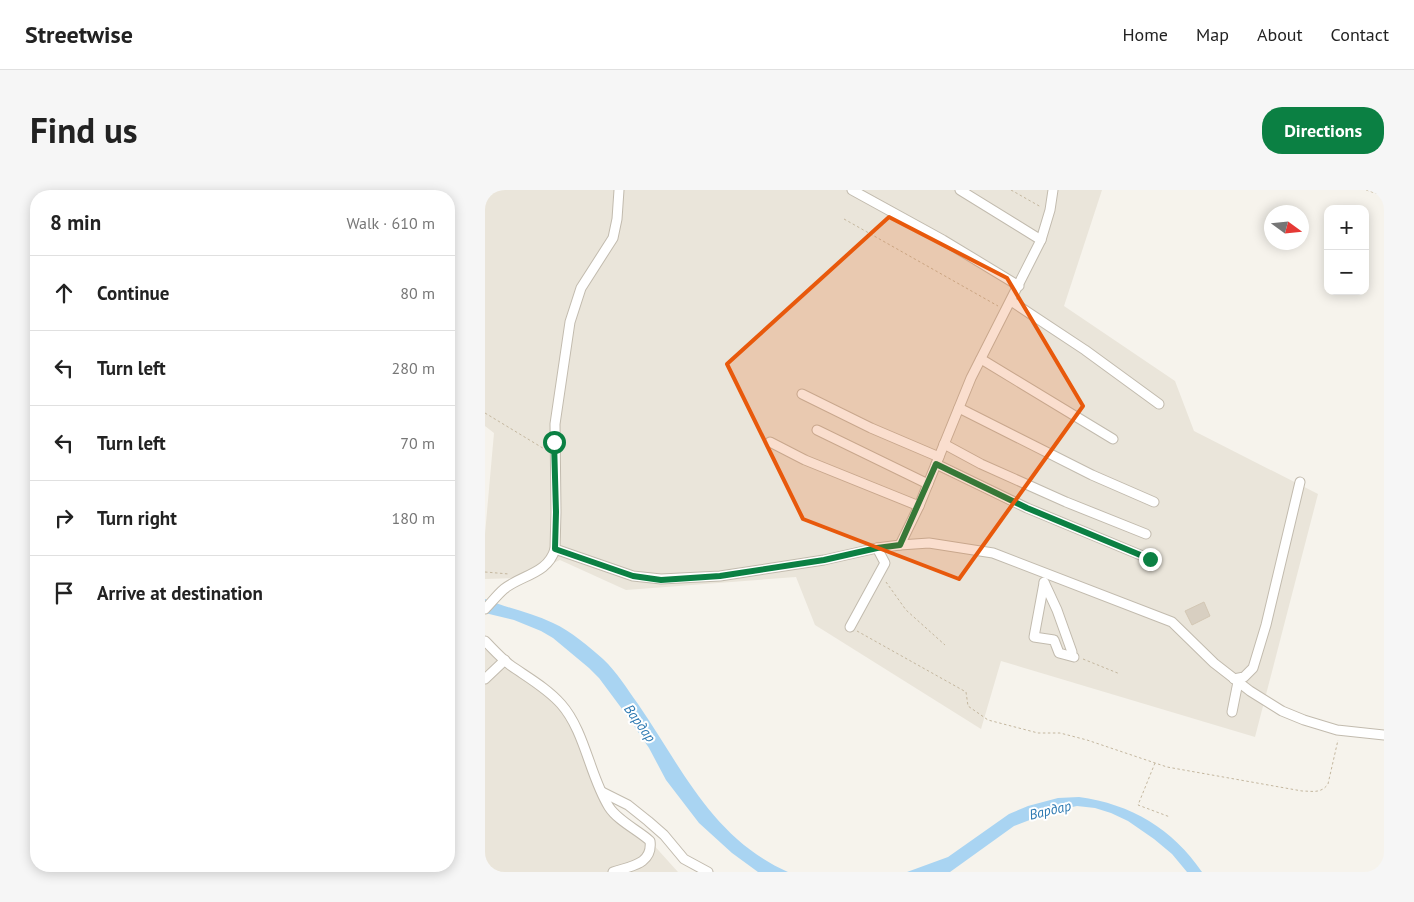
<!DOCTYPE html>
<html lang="en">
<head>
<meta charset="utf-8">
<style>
  :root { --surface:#fff; --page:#f6f6f6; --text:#222; --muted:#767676; --line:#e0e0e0; --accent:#0b8043 }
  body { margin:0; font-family:"PT Sans",sans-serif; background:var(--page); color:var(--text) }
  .controls { position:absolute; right:15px; top:15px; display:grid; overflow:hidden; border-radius:10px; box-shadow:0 2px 12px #0003 }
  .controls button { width:45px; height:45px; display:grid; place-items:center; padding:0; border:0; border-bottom:1px solid var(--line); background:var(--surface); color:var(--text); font:25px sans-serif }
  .compass { position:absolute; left:779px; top:15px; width:45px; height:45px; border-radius:50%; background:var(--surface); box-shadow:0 2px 12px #0003; rotate:105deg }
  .stop { position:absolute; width:15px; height:15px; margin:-11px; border:4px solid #0b8043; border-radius:50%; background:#fff }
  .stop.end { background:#0b8043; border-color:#fff; box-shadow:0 1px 5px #0008 }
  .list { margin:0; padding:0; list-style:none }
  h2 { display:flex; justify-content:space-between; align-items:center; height:65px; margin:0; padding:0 20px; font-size:21px }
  h2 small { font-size:16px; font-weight:400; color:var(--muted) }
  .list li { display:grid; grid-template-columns:32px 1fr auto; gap:15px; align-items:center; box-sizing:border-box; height:75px; padding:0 20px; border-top:1px solid var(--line) }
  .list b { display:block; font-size:19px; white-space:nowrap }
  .list em { font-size:16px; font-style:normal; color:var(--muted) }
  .icon { flex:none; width:28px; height:28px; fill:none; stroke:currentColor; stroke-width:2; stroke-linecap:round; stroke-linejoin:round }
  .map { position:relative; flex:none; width:899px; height:682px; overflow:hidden; border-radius:20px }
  header { display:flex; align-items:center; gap:30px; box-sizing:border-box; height:70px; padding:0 25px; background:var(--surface); border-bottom:1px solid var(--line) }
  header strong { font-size:24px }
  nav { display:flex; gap:28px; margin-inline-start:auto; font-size:18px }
  .intro { display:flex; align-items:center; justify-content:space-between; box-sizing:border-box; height:120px; padding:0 30px }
  h1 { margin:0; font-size:35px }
  .button { padding:12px 22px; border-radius:20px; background:var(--accent); color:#fff; font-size:18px; font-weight:700 }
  main { display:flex; gap:30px; padding:0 30px }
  aside { flex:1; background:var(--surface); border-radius:20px; box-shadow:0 2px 12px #0003 }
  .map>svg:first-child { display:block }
</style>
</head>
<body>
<header>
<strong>Streetwise</strong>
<nav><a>Home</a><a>Map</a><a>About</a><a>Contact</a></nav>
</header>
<div class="intro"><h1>Find us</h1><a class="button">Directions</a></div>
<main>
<aside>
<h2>8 min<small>Walk · 610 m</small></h2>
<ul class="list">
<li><svg class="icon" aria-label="ahead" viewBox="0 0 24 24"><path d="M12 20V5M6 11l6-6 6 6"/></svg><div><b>Continue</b></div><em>80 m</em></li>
<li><svg class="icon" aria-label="left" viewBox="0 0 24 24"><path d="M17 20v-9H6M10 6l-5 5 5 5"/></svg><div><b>Turn left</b></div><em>280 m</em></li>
<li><svg class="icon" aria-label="left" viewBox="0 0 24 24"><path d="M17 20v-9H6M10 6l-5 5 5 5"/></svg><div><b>Turn left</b></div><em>70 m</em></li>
<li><svg class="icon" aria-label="right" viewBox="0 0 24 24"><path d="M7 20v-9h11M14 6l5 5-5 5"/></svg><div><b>Turn right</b></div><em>180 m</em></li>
<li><svg class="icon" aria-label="arrive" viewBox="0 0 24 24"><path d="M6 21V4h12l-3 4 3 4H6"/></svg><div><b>Arrive at destination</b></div></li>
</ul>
</aside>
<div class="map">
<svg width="899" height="682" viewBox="0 0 899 682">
  <rect width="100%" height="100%" fill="#f6f3ec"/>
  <g fill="#eae5da">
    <path d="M0 0H617L579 116 690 191 709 241 833 304 770 547 516 471 496 539 330 435 311 387 141 400 75 370 33 388 0 389V344L9 243 0 236Z"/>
    <path d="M0 451 77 515 124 618 165 651 193 682H0Z"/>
  </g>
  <g fill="#a9d4f2">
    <path d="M0 409C22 418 47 423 68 433 86 441 103 456 118 469 132 482 142 499 153 514 197 578 227 648 303 682H273L247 663 214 633 181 590 164 558 143 527 114 488 104 478 68 448 56 441 29 430 0 423Z"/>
    <path d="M594 607C646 614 688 639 717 682H702L687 664 669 649 643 631 626 623 610 618 592 616 568 621 529 636 465 682H422L463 667 524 624 543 616 573 608Z"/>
  </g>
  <path fill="#d8cfc1" stroke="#d3c7b4" d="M719 412 725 426 707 435 700 421Z"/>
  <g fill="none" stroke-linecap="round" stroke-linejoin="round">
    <g stroke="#c2bbae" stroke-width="11">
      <g id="minor">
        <path d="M367 0 458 50 534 96"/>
        <path d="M475 0 556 50"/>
        <path d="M526 111 600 160 674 214"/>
        <path d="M496 169 628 249"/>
        <path d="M317 204 386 238 454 267"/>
        <path d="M474 218 607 285 669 312"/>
        <path d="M332 240 443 294"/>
        <path d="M285 252 320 270 434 316"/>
        <path d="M459 254 496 274 581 312 661 344"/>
        <path d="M451 274 542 318 665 369"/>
        <path d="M415 355 434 316 486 188 556 50 565 20 568 0"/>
        <path d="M70 359 71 322 70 234 85 132 96 98 128 48 132 29 134 0"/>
        <path d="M559 392 572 420 587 462"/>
        <path d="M559 393 549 447 569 450 574 463 589 467"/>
        <path d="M0 419C6 413 12 405 19 399 36 385 63 384 70 359L148 386 176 389 235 386 339 370 392 358 415 355 444 353 508 363 687 432 729 473 765 501 797 521 819 530 852 540 899 545"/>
        <path d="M365 437 400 373 392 358"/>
        <path d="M0 451C8 459 16 468 25 475 42 487 62 498 76 514 100 541 105 587 124 617 133 631 153 640 165 651 168 674 146 676 128 682"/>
        <path d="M0 489 20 470"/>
        <path d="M749 489 759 487 768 478 781 435 815 292"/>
        <path d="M747 522 753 492"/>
        <path d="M117 602 143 615 163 631 179 645 199 669 223 682"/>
      </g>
    </g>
    <g stroke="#c4b79f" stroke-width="1" stroke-dasharray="2.5 2.5" stroke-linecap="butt">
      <path d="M526 0 556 17"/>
      <path d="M881 0 899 6"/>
      <path d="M359 29 513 116"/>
      <path d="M0 223 61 260"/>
      <path d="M0 382 24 384"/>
      <path d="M401 392 421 420 460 455"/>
      <path d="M372 441 481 502 483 516 503 530 553 543H575L602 550 682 577 817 601C827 601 836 604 843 594L853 550"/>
      <path d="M598 469 635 484"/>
      <path d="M670 573 653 615 685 627"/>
    </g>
    <use href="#minor" stroke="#fff" stroke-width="9"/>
  </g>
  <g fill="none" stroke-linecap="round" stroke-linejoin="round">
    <path stroke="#0b8043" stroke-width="6" d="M69 252 71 322 70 359 148 386 176 390 235 386 339 370 392 358 415 355 451 274 542 318 665 369"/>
  </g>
  <path fill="#e8590c" fill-opacity="0.2" stroke="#e8590c" stroke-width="4" stroke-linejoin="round" d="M404 27 522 88 598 216 474 389 318 329 242 174Z"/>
  <g text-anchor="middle" stroke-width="4" stroke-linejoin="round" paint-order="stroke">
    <g font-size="14" font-style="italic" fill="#2e7ab2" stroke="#fff">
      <text transform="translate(155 533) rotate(54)" y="5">Вардар</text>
      <text transform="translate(565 620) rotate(-13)" y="5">Вардар</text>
    </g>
  </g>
</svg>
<div class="controls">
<button>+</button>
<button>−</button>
</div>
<svg class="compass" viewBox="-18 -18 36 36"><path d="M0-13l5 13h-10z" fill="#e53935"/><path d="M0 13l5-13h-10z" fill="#767676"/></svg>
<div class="stop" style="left:69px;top:252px"></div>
<div class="stop end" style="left:665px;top:369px"></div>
</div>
</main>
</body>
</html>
